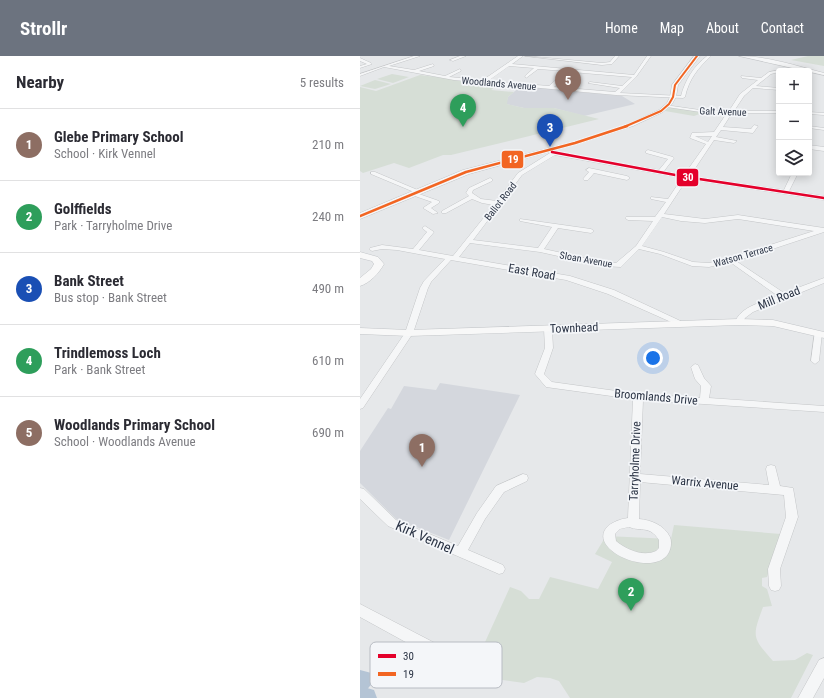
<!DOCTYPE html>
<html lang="en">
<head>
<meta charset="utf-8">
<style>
  :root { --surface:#fff; --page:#f2f2f3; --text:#2b2b33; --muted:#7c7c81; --line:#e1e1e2; --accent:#6c737f }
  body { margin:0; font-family:"Roboto Condensed",sans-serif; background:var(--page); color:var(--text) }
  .controls { position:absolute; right:12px; top:12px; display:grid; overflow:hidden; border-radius:4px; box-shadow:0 2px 10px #0003 }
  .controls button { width:36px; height:36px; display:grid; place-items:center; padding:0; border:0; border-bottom:1px solid var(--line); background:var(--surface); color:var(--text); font:20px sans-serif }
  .you { position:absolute; left:293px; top:302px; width:14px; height:14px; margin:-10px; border:3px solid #fff; border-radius:50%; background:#1a73e8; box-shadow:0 0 0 6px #1a73e833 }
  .badge { display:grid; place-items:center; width:26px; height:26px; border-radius:50%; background:var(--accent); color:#fff; font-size:13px; font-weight:700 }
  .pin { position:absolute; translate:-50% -33px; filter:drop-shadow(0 1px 2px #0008) }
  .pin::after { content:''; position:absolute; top:21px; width:14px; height:12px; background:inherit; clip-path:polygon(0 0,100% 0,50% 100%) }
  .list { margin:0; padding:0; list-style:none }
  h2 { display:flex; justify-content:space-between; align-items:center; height:52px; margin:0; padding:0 16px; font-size:17px }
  h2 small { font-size:13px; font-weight:400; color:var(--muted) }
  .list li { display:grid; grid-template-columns:26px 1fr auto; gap:12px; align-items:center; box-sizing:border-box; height:72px; padding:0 16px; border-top:1px solid var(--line) }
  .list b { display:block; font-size:15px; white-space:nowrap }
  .list p { margin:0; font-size:13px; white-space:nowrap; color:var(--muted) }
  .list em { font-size:13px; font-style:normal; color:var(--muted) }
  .icon { flex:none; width:22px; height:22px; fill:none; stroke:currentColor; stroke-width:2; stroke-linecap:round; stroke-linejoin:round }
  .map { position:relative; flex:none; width:464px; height:642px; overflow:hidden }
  header { display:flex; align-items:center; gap:24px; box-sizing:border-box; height:56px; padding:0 20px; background:var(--accent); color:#fff }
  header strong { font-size:19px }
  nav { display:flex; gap:22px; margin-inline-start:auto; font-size:14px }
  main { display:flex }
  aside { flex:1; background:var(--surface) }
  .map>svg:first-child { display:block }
</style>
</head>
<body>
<header>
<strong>Strollr</strong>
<nav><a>Home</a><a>Map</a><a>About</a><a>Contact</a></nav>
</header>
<main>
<aside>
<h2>Nearby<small>5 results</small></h2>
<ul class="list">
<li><span class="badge" style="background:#8d6e63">1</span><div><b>Glebe Primary School</b><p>School · Kirk Vennel</p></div><em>210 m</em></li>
<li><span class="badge" style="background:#2e9e5b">2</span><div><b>Golffields</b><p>Park · Tarryholme Drive</p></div><em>240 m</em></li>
<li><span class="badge" style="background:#1a4fb4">3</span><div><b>Bank Street</b><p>Bus stop · Bank Street</p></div><em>490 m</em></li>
<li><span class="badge" style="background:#2e9e5b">4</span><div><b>Trindlemoss Loch</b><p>Park · Bank Street</p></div><em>610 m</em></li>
<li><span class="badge" style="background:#8d6e63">5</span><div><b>Woodlands Primary School</b><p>School · Woodlands Avenue</p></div><em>690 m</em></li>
</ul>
</aside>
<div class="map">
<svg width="464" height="642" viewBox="0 0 464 642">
  <rect width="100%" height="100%" fill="#e6e8ea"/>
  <g fill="#d4d7dd">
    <path d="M161 30 262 40 275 48 224 60 194 52H164L146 48 148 41Z"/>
    <path d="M80 327 160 339 89 484 36 463 0 427V395L28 352 31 353 44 330 76 334Z"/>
  </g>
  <g fill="#d6ded6">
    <path d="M448 0H464V10L431 4Z"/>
    <path d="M32 18 49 21 33 27 17 23Z"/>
    <path d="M60 19 124 27 122 28 135 31 131 34 154 36 148 41 147 48 164 52H194L239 63 91 99H83L49 112 34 107 3 117 0 115V31L16 35Z"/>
    <path d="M15 24 31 28 15 33 0 30Z"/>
    <path d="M309 52H312L345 56 334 60 305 55Z"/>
    <path d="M314 469 421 478 407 521 402 522V530L407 533 412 550 403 551C392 581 392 581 413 605L435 604 447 597 453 599 431 642H210L199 625 190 622 177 621 164 627 135 623 122 618 116 606 150 531 161 535 169 543H179L190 521 238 533 252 506 235 498 246 480 311 483Z"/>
  </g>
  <path fill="#b4c4d5" d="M0 614 19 619 0 642Z"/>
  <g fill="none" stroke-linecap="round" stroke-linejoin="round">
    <path fill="#b4c4d5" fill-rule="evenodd" d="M0 630 14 634 17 642H0Z"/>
    <g stroke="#c4c6c8" stroke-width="1">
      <g id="minor">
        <path d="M54 0H60L29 10 54 14 73 8 74 10 59 15 85 20 100 13 101 15 89 21 123 24 158 0H163L152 8 274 19 287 0H291L276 21 260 37 321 40C325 24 334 10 347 0H351C338 12 329 23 325 41L323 42 256 39 94 24 24 11 0 20V18ZM149 10 174 12 165 20 166 22 178 13 206 15 189 30 128 25ZM211 16 272 21 262 30 230 26 228 27 260 32 255 36 194 31Z"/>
        <path d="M100 0H106L93 5 90 4Z"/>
        <path d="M165 0 242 7 250 6 255 0H259L252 8 242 9Z"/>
        <path d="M379 0C407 0 437 10 464 17V19Z"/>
        <path d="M0 2 11 7 12 8 0 12V10L7 8 0 5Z"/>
        <path d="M425 13 438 15H419V16L411 18 396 30 419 32V34L393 32 384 40 374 55H419V57H372L363 71 391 73 394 69 398 70 393 77 361 74 356 81 377 85 374 87 354 84 330 120 424 134 432 117H438L429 135 464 140V144L327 123 304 158 345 163 378 159 464 172V176L376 205 424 237 464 222V227L393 256 385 262 382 268H379L375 266C381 250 403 246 418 240L370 206 349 211 332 210 300 198 279 193 261 211 243 210 180 196 110 187 99 201 210 220 254 234 327 268 323 270H320L248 238 206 224 91 204 71 226 68 232 53 277 3 352 0 353V343L45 277 60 232 64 225 85 203 37 194 22 193 12 195 9 193 10 192 22 189 53 193 67 176 62 172 65 170 74 176 59 194 93 200 134 149 122 147 112 143 86 157H82V155L109 140 106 137 109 132 130 122 132 123V125L113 134 112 137 121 143 137 145 158 117 190 97 185 94 188 92 195 96 299 114 308 103 286 97V95L288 94 313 101 314 102 304 115 324 119 346 88 330 82 332 77 354 76 367 57H347L307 51 305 49 347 55H369L380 38 398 24 382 22 381 20 401 22 409 16ZM335 80H352L348 86ZM195 99 322 122 308 143 291 141V143L306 146 295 161H266L265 162 268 164 293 165 276 190 256 207 243 206 184 193 198 172 231 177 234 175 231 173 160 163V165L192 171 178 192 113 184 162 119ZM302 161 321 165 345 167 378 163 454 175 369 202 349 207 333 206 304 196 282 190Z"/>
        <path d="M449 56 464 57V59L449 58Z"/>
        <path d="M449 70 464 72V74L449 72Z"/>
        <path d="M449 89 464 91V95L449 93Z"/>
        <path d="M229 112 267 120 270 122 267 124 234 117 228 124H224L223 123 229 116 226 114Z"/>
        <path d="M11 116H15L60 135 61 136 59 138 79 145V147L71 152 78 157 73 158 63 152 72 146 52 139 51 138 54 136 11 118Z"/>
        <path d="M185 271H191L192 273 193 292 184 318 192 326 278 338 340 342 341 330 335 323 331 311 335 308 338 309 344 322 351 330 349 342 464 350V356L283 344 280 418 409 429 406 413 407 410 411 409 415 410 420 430 433 432 438 461 420 513 421 530 419 534 415 535 411 534 409 530 408 513 426 461 424 439 280 426 279 463C291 464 304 469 310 481 312 486 311 493 308 498 292 522 225 493 248 470 253 466 260 463 268 462L273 343 186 331 175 318 185 292 184 273ZM269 471C282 476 289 469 299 484V492L296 495C283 501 267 494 256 485L255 478 260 473Z"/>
        <path d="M455 275H458L462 277 459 305 455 308 451 305Z"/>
        <path d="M163 418 167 419 168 422 167 425 144 436 125 463 108 494 143 509 145 513 143 517 139 518 28 470 0 443V432L4 433 36 464 98 490 117 457 136 430Z"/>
        <path d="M0 548 92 596 94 601 92 606 87 608 82 606 0 561Z"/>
        <path d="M464 602V622L453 642H438L459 604Z"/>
      </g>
    </g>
    <g stroke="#c2c5c8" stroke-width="1">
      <g id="major">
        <path d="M334 0H340L318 29 316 41 312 48 303 56 273 70 217 88 109 118 0 163V157L103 114 213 86 269 68 299 54 307 47 310 41 312 29Z"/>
        <path d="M0 196 18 201 24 208C19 217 10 227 0 230V222L11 213 14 208 12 205 0 202Z"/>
        <path d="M379 263 413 264 464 276V282L413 270 379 269 49 280 0 278V272L49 274Z"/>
      </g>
    </g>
    <use href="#minor" fill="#f5f6f7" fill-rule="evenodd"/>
    <use href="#major" fill="#f8f8f8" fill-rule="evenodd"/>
    <g stroke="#f4f6f9" stroke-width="4.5">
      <path id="bus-1" d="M192 96 326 121 464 142"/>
    </g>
    <g stroke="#f4f6f9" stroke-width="3.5">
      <path id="bus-2-far1" d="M264 71 301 55 309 48 313 41 315 29 337 0"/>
    </g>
    <g stroke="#f4f6f9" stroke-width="4.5">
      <path id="bus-2" d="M0 160 106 116 215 87 267 70"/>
    </g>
    <use href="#bus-1" stroke="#e4002b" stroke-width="2.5"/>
    <use href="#bus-2-far1" stroke="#f26522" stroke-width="2"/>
    <use href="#bus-2" stroke="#f26522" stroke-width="2.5"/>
  </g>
  <g text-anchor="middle" stroke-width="3.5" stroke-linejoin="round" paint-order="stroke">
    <g font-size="10" fill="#2b3445" stroke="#f4f6f9">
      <text transform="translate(139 27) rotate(5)" y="4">Woodlands Avenue</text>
      <text transform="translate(363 55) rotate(2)" y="4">Galt Avenue</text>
      <text transform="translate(140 145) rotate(-52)" y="4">Ballot Road</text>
      <text transform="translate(383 199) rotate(-16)" y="4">Watson Terrace</text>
      <text transform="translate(226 203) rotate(10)" y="4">Sloan Avenue</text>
    </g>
    <g font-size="12" fill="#2b3445" stroke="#f4f6f9">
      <text transform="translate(172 216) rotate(10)" y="4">East Road</text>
      <text transform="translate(419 242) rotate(-22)" y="4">Mill Road</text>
      <text transform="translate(214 272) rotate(-2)" y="4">Townhead</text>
      <text transform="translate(296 341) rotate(5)" y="4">Broomlands Drive</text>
      <text transform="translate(275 405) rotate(-88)" y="4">Tarryholme Drive</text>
      <text transform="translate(345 427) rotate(5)" y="4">Warrix Avenue</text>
    </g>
    <g font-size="14" fill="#2b3445" stroke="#f4f6f9">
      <text transform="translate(65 481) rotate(24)" y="5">Kirk Vennel</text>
    </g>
  </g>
  <rect x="10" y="586" width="132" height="46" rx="6" fill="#f4f6f9" stroke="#b8bcc3" stroke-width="1"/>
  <rect x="18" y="598" width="18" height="4" fill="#e4002b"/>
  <rect x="18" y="616" width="18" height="4" fill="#f26522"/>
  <g font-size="11" fill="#2b3445">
    <text x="43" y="604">30</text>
    <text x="43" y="622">19</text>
  </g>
  <g stroke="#f4f6f9" stroke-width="1.5">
    <rect x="141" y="94" width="23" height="19" rx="4" fill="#f26522"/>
    <rect x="316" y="112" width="23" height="19" rx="4" fill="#e4002b"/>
  </g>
  <g font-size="11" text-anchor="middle" font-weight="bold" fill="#fff">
    <text x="153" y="107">19</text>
    <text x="328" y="125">30</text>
  </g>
</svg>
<div class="controls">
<button>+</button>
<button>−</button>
<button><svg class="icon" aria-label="layers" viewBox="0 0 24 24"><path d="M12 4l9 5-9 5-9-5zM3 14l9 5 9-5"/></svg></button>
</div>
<div class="you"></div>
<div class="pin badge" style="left:62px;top:411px;background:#8d6e63">1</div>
<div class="pin badge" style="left:271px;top:555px;background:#2e9e5b">2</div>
<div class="pin badge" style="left:190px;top:91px;background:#1a4fb4">3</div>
<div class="pin badge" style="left:103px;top:71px;background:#2e9e5b">4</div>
<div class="pin badge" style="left:208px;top:44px;background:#8d6e63">5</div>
</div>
</main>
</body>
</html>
